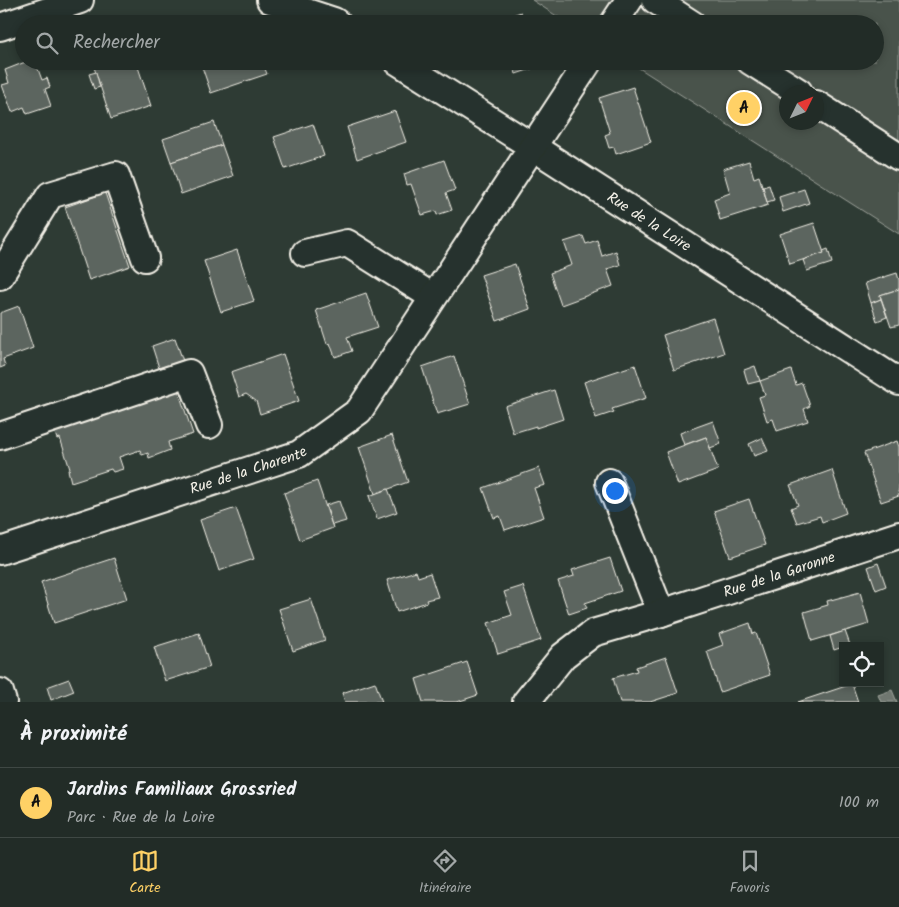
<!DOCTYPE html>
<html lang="fr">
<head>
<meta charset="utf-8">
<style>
  :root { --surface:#222c27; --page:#2e3833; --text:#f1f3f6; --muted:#a2a7a7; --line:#3f4844; --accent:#ffd166 }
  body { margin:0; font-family:Kalam,sans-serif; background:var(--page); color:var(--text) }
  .controls { position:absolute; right:15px; bottom:15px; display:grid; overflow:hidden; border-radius:0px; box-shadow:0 2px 8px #0003 }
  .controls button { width:45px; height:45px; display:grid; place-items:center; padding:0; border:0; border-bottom:1px solid var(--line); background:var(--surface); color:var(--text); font:25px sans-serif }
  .compass { position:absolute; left:779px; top:85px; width:45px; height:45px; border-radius:50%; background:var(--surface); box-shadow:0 2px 8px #0003; rotate:47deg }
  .you { position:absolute; left:614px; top:490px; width:18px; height:18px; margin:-12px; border:4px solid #fff; border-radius:50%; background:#1a73e8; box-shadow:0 0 0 8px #1a73e833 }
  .badge { display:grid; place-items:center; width:32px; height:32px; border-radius:50%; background:var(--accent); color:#111; font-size:16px; font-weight:700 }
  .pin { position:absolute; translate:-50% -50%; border:2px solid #fff; box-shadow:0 1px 5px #0006 }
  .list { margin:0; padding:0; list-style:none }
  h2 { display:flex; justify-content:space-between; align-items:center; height:65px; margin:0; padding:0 20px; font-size:21px }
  h2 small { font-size:16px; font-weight:400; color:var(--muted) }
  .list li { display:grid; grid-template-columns:32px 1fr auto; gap:15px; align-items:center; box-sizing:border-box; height:70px; padding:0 20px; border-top:1px solid var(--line) }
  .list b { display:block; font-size:19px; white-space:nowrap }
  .list p { margin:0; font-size:16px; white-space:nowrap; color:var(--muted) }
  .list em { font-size:16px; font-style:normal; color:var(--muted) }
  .icon { flex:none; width:28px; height:28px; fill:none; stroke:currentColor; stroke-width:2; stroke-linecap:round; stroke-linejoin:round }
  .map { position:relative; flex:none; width:899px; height:702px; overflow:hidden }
  .search { position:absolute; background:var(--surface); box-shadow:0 2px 8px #0003; left:15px; right:15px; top:15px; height:55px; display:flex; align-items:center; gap:12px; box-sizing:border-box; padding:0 18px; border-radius:28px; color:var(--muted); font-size:19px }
  .sheet { height:135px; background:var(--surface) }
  nav { display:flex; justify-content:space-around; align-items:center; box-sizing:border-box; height:70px; border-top:1px solid var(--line); background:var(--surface); font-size:14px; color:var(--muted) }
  nav a { display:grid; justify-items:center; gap:2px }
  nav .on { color:var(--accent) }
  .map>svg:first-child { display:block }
</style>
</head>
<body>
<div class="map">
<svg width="899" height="702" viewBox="0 0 899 702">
  <rect width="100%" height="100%" fill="#2e3b34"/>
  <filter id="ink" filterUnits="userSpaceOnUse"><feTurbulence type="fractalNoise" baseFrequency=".02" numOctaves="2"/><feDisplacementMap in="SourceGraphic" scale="10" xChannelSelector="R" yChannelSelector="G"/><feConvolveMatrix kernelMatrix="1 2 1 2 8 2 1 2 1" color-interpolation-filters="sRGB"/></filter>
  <g filter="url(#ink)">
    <path fill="#48524c" stroke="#9ea29a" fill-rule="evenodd" d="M532 0H899V234L628 61H875V24H569ZM786 92H816V122H786Z"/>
    <path fill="#6f7770" stroke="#a4a8a0" d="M892 690 897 702H881L878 695Z"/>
    <g fill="#5c655e" stroke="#f4f1e8">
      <path d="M521 12 525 24H488Z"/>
      <path d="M28 61H35L42 80 47 78 50 87 45 89 51 106 27 114 24 107 12 112 2 85 9 83 5 70Z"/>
      <path d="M92 61H136L151 106 111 119Z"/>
      <path d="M200 61H262L267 74 211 93Z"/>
      <path d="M512 61H539L540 66 516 74Z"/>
      <path d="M96 72 100 87 94 89 89 74Z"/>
      <path d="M633 87 651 142 616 154 614 147 609 148 605 135 610 133 599 98Z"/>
      <path d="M395 111 406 142 357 159 347 127Z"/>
      <path d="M214 122 222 145 171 162 163 139Z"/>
      <path d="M313 124 324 156 285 169 274 137Z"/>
      <path d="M222 145 233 176 181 194 171 162Z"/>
      <path d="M444 160 455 190 446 193 452 210 437 215 436 211 422 215 411 184 407 185 404 174Z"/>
      <path d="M749 161 754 178 759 176 768 205 720 220 714 199 730 193 723 169Z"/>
      <path d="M769 185 774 200 767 202 763 187Z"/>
      <path d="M804 189 809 203 783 212 779 197Z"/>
      <path d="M105 193 130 266 89 280 65 207Z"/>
      <path d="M814 223 824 253 790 264 780 234Z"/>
      <path d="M583 236 586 244 597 240 602 256 616 251 620 265 607 269 613 286 561 305 550 273 572 265 564 242Z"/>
      <path d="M828 249 832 263 807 271 803 260 824 253 823 251Z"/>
      <path d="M237 250 254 301 221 312 204 261Z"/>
      <path d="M515 264 530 309 497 321 481 275Z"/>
      <path d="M897 273 899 280V289L880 295 881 299 871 303 865 283Z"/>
      <path d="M899 289V325L891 327 880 295Z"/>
      <path d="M366 293 378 327 347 337 352 351 335 357 330 343 327 344 316 310Z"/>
      <path d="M881 299 887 317 877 321 871 303Z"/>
      <path d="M19 306 33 348 3 359 5 366 0 368V313Z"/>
      <path d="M713 318 724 353 674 370 663 335Z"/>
      <path d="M175 338 183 361 159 368 152 346Z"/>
      <path d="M283 354 299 401 260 414 256 401 246 394 239 397 231 372Z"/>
      <path d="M454 356 470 404 437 414 422 367Z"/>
      <path d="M635 365 646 398 612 409 614 412 596 418 584 382Z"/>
      <path d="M755 366 760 381 748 384 744 370Z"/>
      <path d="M791 370 796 385 802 383 810 406 804 409 808 421 777 431 773 419 767 421 759 397 765 395 760 381Z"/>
      <path d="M178 390 193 434 168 442 170 450 149 458 148 453 142 455 140 450 119 457 123 469 113 472 111 469 71 482 68 470 70 469 60 438 57 439 53 428Z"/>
      <path d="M554 390 563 419 536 428V426L513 433 505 406Z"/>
      <path d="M713 421 721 444 710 448 706 437 684 445 680 433Z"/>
      <path d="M392 435 408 482 375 494 359 447Z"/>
      <path d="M706 437 718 470 678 485 666 452Z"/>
      <path d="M762 438 768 451 754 456 749 444Z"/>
      <path d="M897 441 899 447V490L898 491 899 496 881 502 864 453Z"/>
      <path d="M539 468 545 485 534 488 544 517 505 530 500 516 494 518 483 488Z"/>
      <path d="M832 470 846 513 822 522 820 516 797 523 791 508 798 505 790 485Z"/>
      <path d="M317 481 333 528 300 540 284 493Z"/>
      <path d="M388 489 397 512 377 519 369 496Z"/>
      <path d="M749 499 765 545 730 557 714 511Z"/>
      <path d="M339 501 346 521 332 525 326 505Z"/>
      <path d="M236 508 254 559 219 571 213 553H211L200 520Z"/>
      <path d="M114 558 127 599 54 623 41 582Z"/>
      <path d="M610 558 621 591 585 603 587 608 569 614 558 581 574 576 572 570Z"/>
      <path d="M878 563 886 586 876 590 868 567Z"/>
      <path d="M416 571 418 577 430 573 438 597 426 600 427 602 397 612 387 580Z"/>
      <path d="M523 586 541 640 498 654 488 623 512 615 504 592Z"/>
      <path d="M860 592 869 624 812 641 804 612 828 605 827 601Z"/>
      <path d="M311 599 325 640 293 651 279 609Z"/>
      <path d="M750 623 753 634 756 633 770 675 720 692 707 651 723 645 719 634Z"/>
      <path d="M845 631 850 645 843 646V647L834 650 830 636Z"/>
      <path d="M199 633 210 667 165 681 154 647Z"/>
      <path d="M666 657 678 693 650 702H620L613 678 637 671 636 667Z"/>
      <path d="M467 662 478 695 457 702H423L416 679Z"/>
      <path d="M69 679 74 691 51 700 47 687Z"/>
      <path d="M375 682 382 702H345L342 693Z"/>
      <path d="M852 684 858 702H798Z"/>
    </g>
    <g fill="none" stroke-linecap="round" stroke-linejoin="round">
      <g stroke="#f4f1e8" stroke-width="30">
        <g id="minor">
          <path d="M270 0 334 21 338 24"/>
          <path d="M655 0 692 24"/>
          <path d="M613 24 629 0"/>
          <path d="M0 27 80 0"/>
          <path id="s1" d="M397 61 533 147 899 382"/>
          <path d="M750 61 799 92"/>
          <path d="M816 104 899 157"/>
          <path d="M305 253 347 243 433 297"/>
          <path d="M0 276 50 195 116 175 145 258"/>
          <path d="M0 436 189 373 209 425"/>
          <path d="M609 482 661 613"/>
          <path id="s2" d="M0 551 299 454 359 411 589 61"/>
          <path d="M0 692 3 702"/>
          <path id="s3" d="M526 702 563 656 593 633 661 613 899 535"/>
        </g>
      </g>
      <use href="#minor" stroke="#26332d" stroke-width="26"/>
    </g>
  </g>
  <g text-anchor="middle" stroke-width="5" stroke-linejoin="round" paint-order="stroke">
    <g font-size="15" fill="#f4f1e8" stroke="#26332d">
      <text dy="5" stroke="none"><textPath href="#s1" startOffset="299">Rue de la Loire</textPath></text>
      <text dy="5" stroke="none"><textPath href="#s2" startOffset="261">Rue de la Charente</textPath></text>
      <text dy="5" stroke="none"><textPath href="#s3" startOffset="292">Rue de la Garonne</textPath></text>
    </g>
  </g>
</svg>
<div class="controls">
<button><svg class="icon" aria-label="locate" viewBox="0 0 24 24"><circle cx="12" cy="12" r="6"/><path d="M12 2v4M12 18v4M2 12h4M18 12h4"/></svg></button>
</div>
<svg class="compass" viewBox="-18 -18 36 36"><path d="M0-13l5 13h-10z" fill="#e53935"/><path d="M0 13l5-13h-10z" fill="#a2a7a7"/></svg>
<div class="you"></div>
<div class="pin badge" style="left:744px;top:108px">A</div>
<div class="search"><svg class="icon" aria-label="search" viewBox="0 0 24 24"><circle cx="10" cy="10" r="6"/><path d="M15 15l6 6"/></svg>Rechercher</div>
</div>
<section class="sheet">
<h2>À proximité<small></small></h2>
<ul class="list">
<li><span class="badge">A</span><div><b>Jardins Familiaux Grossried</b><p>Parc · Rue de la Loire</p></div><em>100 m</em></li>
</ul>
</section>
<nav>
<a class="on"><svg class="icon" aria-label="map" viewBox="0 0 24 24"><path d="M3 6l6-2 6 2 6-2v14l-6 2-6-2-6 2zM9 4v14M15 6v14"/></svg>Carte</a>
<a><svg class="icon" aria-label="directions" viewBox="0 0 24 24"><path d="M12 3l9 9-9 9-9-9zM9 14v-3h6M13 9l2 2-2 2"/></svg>Itinéraire</a>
<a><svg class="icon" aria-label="saved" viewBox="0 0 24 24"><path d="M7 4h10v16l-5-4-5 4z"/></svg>Favoris</a>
</nav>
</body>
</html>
